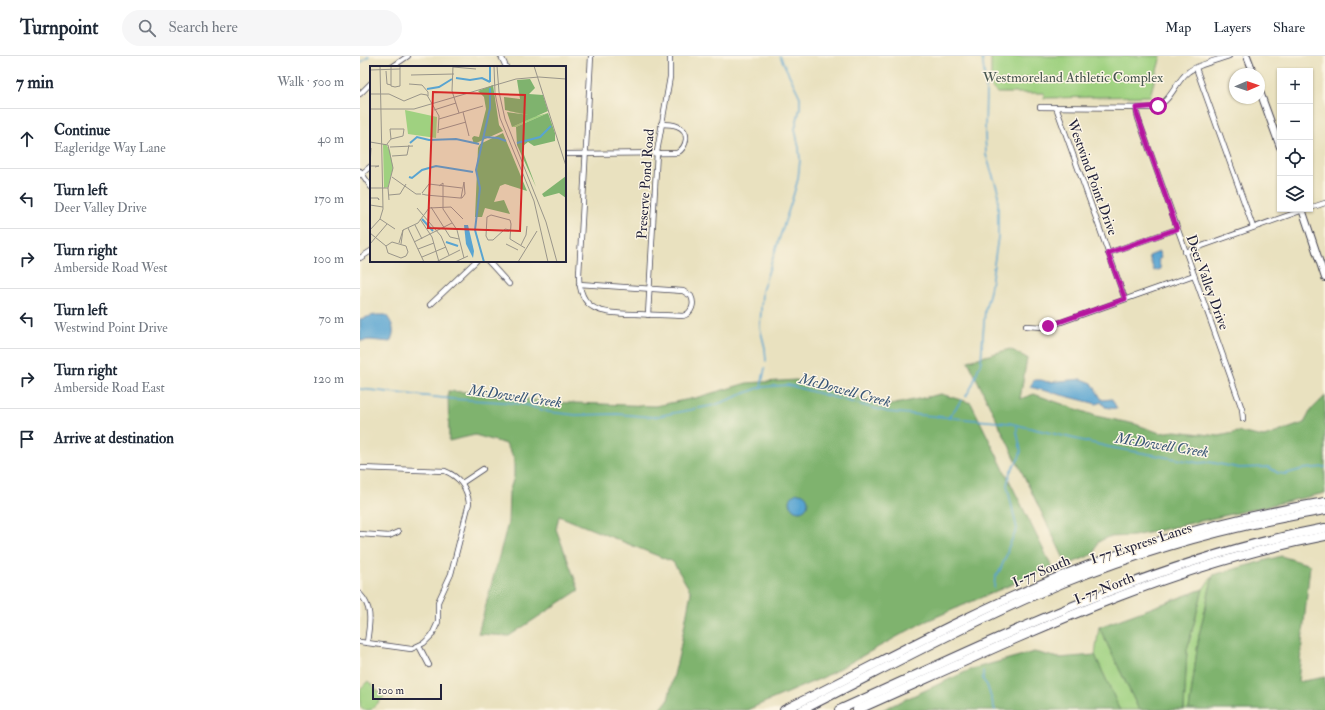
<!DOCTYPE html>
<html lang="en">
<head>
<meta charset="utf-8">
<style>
  :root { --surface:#fff; --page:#f6f6f7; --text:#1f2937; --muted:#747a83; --line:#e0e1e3 }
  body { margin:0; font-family:"IM FELL Double Pica",serif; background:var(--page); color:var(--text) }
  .controls { position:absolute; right:12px; top:12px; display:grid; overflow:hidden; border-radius:0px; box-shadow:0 1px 3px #0004 }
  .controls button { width:36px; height:36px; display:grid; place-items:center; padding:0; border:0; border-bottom:1px solid var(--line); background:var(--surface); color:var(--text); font:20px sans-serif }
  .compass { position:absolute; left:869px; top:12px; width:36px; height:36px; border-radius:50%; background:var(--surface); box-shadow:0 1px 3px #0004; rotate:88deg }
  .scale { position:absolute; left:12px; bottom:10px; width:70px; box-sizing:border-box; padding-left:4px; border:2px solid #22223b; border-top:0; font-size:11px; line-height:14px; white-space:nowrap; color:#22223b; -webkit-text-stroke:3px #fcf5e5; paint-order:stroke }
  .stop { position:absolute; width:12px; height:12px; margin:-9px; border:3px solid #b5179e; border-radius:50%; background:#fff }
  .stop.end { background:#b5179e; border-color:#fff; box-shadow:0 1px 4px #0008 }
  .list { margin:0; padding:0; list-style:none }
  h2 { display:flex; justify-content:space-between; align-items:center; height:52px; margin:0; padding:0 16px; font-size:17px }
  h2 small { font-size:13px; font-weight:400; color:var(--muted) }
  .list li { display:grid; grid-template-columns:26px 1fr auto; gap:12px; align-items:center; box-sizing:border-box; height:60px; padding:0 16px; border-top:1px solid var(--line) }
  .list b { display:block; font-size:15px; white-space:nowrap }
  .list p { margin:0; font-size:13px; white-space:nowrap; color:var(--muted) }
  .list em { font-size:13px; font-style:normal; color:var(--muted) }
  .icon { flex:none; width:22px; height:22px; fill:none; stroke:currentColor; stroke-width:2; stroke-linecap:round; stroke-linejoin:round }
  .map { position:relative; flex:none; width:965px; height:654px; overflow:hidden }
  header { display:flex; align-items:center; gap:24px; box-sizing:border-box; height:56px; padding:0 20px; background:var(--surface); border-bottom:1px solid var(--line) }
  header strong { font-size:19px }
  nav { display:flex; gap:22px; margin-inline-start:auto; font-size:14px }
  .search { width:280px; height:36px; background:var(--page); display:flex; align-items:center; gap:10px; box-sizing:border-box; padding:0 14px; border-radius:22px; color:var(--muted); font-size:15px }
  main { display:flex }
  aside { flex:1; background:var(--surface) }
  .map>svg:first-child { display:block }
</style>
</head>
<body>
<header>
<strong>Turnpoint</strong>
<div class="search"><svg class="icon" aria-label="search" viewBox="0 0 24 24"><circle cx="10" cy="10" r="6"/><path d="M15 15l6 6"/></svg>Search here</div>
<nav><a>Map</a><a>Layers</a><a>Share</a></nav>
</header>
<main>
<aside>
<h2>7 min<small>Walk · 500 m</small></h2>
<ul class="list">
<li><svg class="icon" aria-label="ahead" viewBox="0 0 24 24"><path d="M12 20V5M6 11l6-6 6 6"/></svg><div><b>Continue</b><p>Eagleridge Way Lane</p></div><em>40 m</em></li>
<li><svg class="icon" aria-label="left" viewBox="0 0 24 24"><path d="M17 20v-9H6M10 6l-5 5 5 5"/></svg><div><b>Turn left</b><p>Deer Valley Drive</p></div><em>170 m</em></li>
<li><svg class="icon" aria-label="right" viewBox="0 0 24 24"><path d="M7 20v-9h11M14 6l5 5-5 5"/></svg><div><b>Turn right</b><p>Amberside Road West</p></div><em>100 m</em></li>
<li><svg class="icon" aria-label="left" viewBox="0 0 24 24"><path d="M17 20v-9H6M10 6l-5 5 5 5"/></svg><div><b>Turn left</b><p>Westwind Point Drive</p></div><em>70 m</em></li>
<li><svg class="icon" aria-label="right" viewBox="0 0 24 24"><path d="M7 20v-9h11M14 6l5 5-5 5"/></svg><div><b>Turn right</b><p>Amberside Road East</p></div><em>120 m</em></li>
<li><svg class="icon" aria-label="arrive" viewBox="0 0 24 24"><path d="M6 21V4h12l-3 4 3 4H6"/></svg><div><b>Arrive at destination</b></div></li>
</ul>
</aside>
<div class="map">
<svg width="965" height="654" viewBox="0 0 965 654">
  <rect width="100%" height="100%" fill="#fcf5e5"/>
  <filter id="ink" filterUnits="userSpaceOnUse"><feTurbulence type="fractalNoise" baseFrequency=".025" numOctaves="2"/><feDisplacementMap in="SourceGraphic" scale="8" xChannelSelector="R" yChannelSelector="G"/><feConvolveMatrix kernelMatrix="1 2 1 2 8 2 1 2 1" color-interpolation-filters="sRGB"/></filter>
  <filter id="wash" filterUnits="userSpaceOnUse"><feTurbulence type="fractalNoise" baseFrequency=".012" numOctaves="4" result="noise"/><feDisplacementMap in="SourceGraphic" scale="16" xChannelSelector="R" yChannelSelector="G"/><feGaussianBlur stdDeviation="0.9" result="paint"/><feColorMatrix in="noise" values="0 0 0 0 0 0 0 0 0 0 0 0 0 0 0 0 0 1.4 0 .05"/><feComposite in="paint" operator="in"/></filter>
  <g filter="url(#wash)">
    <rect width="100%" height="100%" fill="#e9e1bf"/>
    <g fill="#9fd180" stroke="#607a5e">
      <path d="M631 0H801L790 40 684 42V37H637L631 31Z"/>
      <path d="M853 519 839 579 829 654H824L827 594 843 533Z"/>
      <path d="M739 571 779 654H760L735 599Z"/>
      <path d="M8 625 24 641 11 654H3L0 651V633Z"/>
    </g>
    <g fill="#7fb36e" stroke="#506a54">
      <path d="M650 293 667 302 660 343 674 338 736 360 775 368 800 377 815 375 859 380 878 376 904 381 944 367 951 354 965 340V437L774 480 748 481 738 486 734 498 707 509 608 305Z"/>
      <path d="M436 324 526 350 581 338 611 347 692 511 562 567 464 621 387 654H300L308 644 319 598 331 536 313 506 199 460 196 473 219 534 149 580 118 578 148 467 149 436 154 421V402L146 388 115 379 89 385 88 335 123 337 188 346 295 350 335 342 387 327Z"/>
      <path d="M921 500 950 509 938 626 965 621V654H829L839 579 853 519Z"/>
      <path d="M843 533 827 594 824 654H779L739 571Z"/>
      <path d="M674 596 699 602 735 599 760 654H522L612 613Z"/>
    </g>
    <g fill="#59a4d1" stroke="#3e6386">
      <path d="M799 196 801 202 798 204 801 213 794 215 789 200Z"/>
      <path d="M15 259H26C33 268 36 275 30 286L10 284 0 285V263Z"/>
      <path d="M722 323 732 327 742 344 752 343 757 353 745 351 741 346 737 348 670 331 674 324H681L688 326Z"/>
      <circle cx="439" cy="446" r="9"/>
    </g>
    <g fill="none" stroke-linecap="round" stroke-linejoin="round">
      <g stroke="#59a4d1" stroke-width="1.5">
        <path d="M0 8 9 0"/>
        <path d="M406 305 405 292 400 272 402 235 432 144 438 123 440 104 439 92 435 73 440 52V41L420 0"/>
        <path d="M401 331 405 312"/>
        <path d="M0 333 93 343 144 346 167 349 189 356 216 359 257 358 293 361 355 349 401 331 428 329 528 356 649 367 749 391 839 407 849 406 879 412 908 411 918 417 925 418 943 413 965 411"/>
        <path d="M606 340 612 330 621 305 625 254 630 235 638 181V135L626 99 625 78 626 32 622 0"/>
        <path d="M588 362 602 344"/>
        <path d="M634 532 635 521 640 514 647 498 648 492 657 473 647 429 650 416 659 402 661 395 657 376V370"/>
        <path d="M623 615V624L627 629 635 654"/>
      </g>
    </g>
  </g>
  <g filter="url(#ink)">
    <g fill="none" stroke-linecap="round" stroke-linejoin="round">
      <g stroke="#403f4f" stroke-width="6">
        <g id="street">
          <path d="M141 0 146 11"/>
          <path d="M32 11 48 0"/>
          <path d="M836 12 893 171"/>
          <path d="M0 38 11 27"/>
          <path d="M680 51 793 52C812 46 814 27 828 16 836 9 858 4 869 0"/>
          <path d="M696 51 765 243"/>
          <path d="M776 52 778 62 882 353 883 363"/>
          <path d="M205 98 317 97C327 91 331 75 317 70 312 68 306 68 301 68"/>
          <path d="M0 115 11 131"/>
          <path d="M0 119 11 110"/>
          <path d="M950 152 965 147"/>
          <path d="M825 196 946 153"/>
          <path d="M748 197 817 173"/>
          <path d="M0 202 11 195"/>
          <path d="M128 205 149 228"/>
          <path d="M219 228 323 235 331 240C335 248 332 257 323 260 307 259 292 259 276 258 245 257 219 258 219 219L231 0"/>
          <path d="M70 249 116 205"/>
          <path d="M288 259 297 96 310 21V0"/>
          <path d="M666 270 684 271 693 269 834 219"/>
          <path d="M0 412 85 415C100 421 107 432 109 447L91 518 78 546V566L72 579 64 587 51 593 0 586"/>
          <path d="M102 427 123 413"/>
          <path d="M0 478 29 480 38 476"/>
          <path d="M0 538C14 553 9 569 7 587"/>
          <path d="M59 590 69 609"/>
        </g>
      </g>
      <g stroke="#403f4f" stroke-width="8">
        <g id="secondary">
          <path d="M887 0 894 18"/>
          <path d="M899 33 920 91"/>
          <path d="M942 153 965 222"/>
        </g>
      </g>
      <g stroke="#403f4f" stroke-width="10">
        <g id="highway">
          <path d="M424 654C516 609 606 558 701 520 786 486 875 461 965 446"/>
          <path d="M442 654C528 611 614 564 703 527 787 493 875 469 965 454"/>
          <path d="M479 654C637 583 793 504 965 472"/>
          <path d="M497 654C650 586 800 511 965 480"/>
        </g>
      </g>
      <use href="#street" stroke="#fff" stroke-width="4.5"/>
      <use href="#secondary" stroke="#fff" stroke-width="6"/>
      <use href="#highway" stroke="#fff" stroke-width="8"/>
    </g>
  </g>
  <g fill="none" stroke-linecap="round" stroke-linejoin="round" filter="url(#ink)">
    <path stroke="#b5179e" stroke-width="5" d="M688 270 765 243 748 197 817 173 777 58 776 52 798 50"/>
  </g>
  <g text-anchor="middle" stroke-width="3" stroke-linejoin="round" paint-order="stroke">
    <g font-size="14" fill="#485750" stroke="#fcf5e5">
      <text x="713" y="26">Westmoreland Athletic Complex</text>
    </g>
    <g font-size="14" fill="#22223b" stroke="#fcf5e5">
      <text transform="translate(733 121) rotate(70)" y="5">Westwind Point Drive</text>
      <text transform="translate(285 128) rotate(-86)" y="5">Preserve Pond Road</text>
      <text transform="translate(848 226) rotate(70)" y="5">Deer Valley Drive</text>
      <text transform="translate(781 487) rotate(-18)" y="5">I 77 Express Lanes</text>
      <text transform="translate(681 515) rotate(-23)" y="5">I-77 South</text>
      <text transform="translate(744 532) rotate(-22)" y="5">I-77 North</text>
    </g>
    <g font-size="15" font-style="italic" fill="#385677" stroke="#fcf5e5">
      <text transform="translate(485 334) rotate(15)" y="5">McDowell Creek</text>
      <text transform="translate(155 340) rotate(8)" y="5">McDowell Creek</text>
      <text transform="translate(802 389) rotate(9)" y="5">McDowell Creek</text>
    </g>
  </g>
  <g transform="translate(10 10)">
    <rect width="196" height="196" fill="#e9e1bf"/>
    <path d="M35 44 67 51 66 72 38 68ZM135 44 166 50 178 47 146 61H142L164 51ZM13 78H16L20 85 23 102 18 121 14 122Z" fill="#9fd180"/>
    <path d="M160 13 165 22 159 28 173 29 178 45 142 61 137 46 159 49 135 44 134 31 150 33 147 14ZM123 19 129 59 133 65 104 78 102 72 104 70 109 71 116 43 114 31 108 25ZM178 47 185 67V75L164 80 158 76 153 80V86L166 121 147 79 146 61ZM133 67 157 125 135 118 130 120 124 136 134 134 140 148 115 142 112 151H105L108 82 110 78ZM196 110V132L189 127 174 131 172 128Z" fill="#7fb36e"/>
    <path d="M94 159H98L104 185 103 192 96 178Z" fill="#59a4d1"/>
    <path fill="none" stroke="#59a4d1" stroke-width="2" d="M120 0V16M86 12 100 14 112 12 120 16M57 23 69 21 82 13M114 71 128 72 136 75M40 77 47 71 59 74 86 73 109 78M147 77 170 71 181 60M39 111 42 112 52 104 66 100 103 106M52 153 63 165M76 176 88 180M114 196 105 164 110 122 106 104 120 42V22"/>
    <path fill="none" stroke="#99958a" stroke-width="1" d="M21 0V20L25 21 30 20V0M83 0 82 25 89 47M124 0 125 27 130 52 164 135 178 196M127 0 129 26 135 53 176 156 187 196M164 0 196 100M83 1 106 3M0 4 30 3M16 5 17 18 21 19M41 9 84 8M39 18 52 19 58 26V30M0 28H19L34 35 51 28 57 29 69 50 68 67M0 43H44L146 13 169 11 196 13M64 44 86 37M93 46 99 70M69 53 113 40M68 64 96 56M0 76 18 79 23 102 18 122H0M17 78 21 73 33 70 34 63H20L21 73M20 81 43 80M22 90 37 89 39 79M0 100 1 82M0 100H9L5 101M22 111 46 128H51M69 120 73 117V143L87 164 94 192M18 122 19 134M52 127 59 118 92 122M52 128 56 129 90 132H92L95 128 94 116 91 132M19 129 30 128 36 118M0 139 13 141M0 141V133L1 132H8L9 134 8 132M61 141 80 171 89 173M47 142 71 170 79 189M10 153 25 163M50 153 62 171 69 196M45 159 52 173M38 162 54 196M0 164 10 153 13 143 10 0M140 164 135 163 123 174H118L116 170 117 151 121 149 140 154 141 158 140 173 155 182M0 167 16 180M22 176 36 180 38 186 36 190 31 192 18 187 16 180ZM44 176 82 157M29 177 33 164 48 157 59 142 81 141 93 153M0 178 17 158M31 178 33 164M136 178 148 184M151 179 156 169 157 160M48 183 64 177M52 191 76 181M66 196 90 184M85 196 98 190M148 196 167 165"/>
    <path fill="#d62828" fill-opacity="0.15" stroke="#d62828" stroke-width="2" d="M63 26 155 29 150 165 58 162Z"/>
    <rect width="196" height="196" fill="none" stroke="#22223b" stroke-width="2"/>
  </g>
</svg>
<div class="controls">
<button>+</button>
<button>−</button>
<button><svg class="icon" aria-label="locate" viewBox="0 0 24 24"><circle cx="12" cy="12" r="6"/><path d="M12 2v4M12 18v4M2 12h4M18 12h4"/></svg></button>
<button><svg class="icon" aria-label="layers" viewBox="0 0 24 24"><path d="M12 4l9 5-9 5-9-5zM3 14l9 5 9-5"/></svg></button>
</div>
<svg class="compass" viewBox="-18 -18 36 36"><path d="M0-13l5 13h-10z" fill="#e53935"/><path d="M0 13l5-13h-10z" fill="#747a83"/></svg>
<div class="scale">100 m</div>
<div class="stop" style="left:798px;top:50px"></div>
<div class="stop end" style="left:688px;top:270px"></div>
</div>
</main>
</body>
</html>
